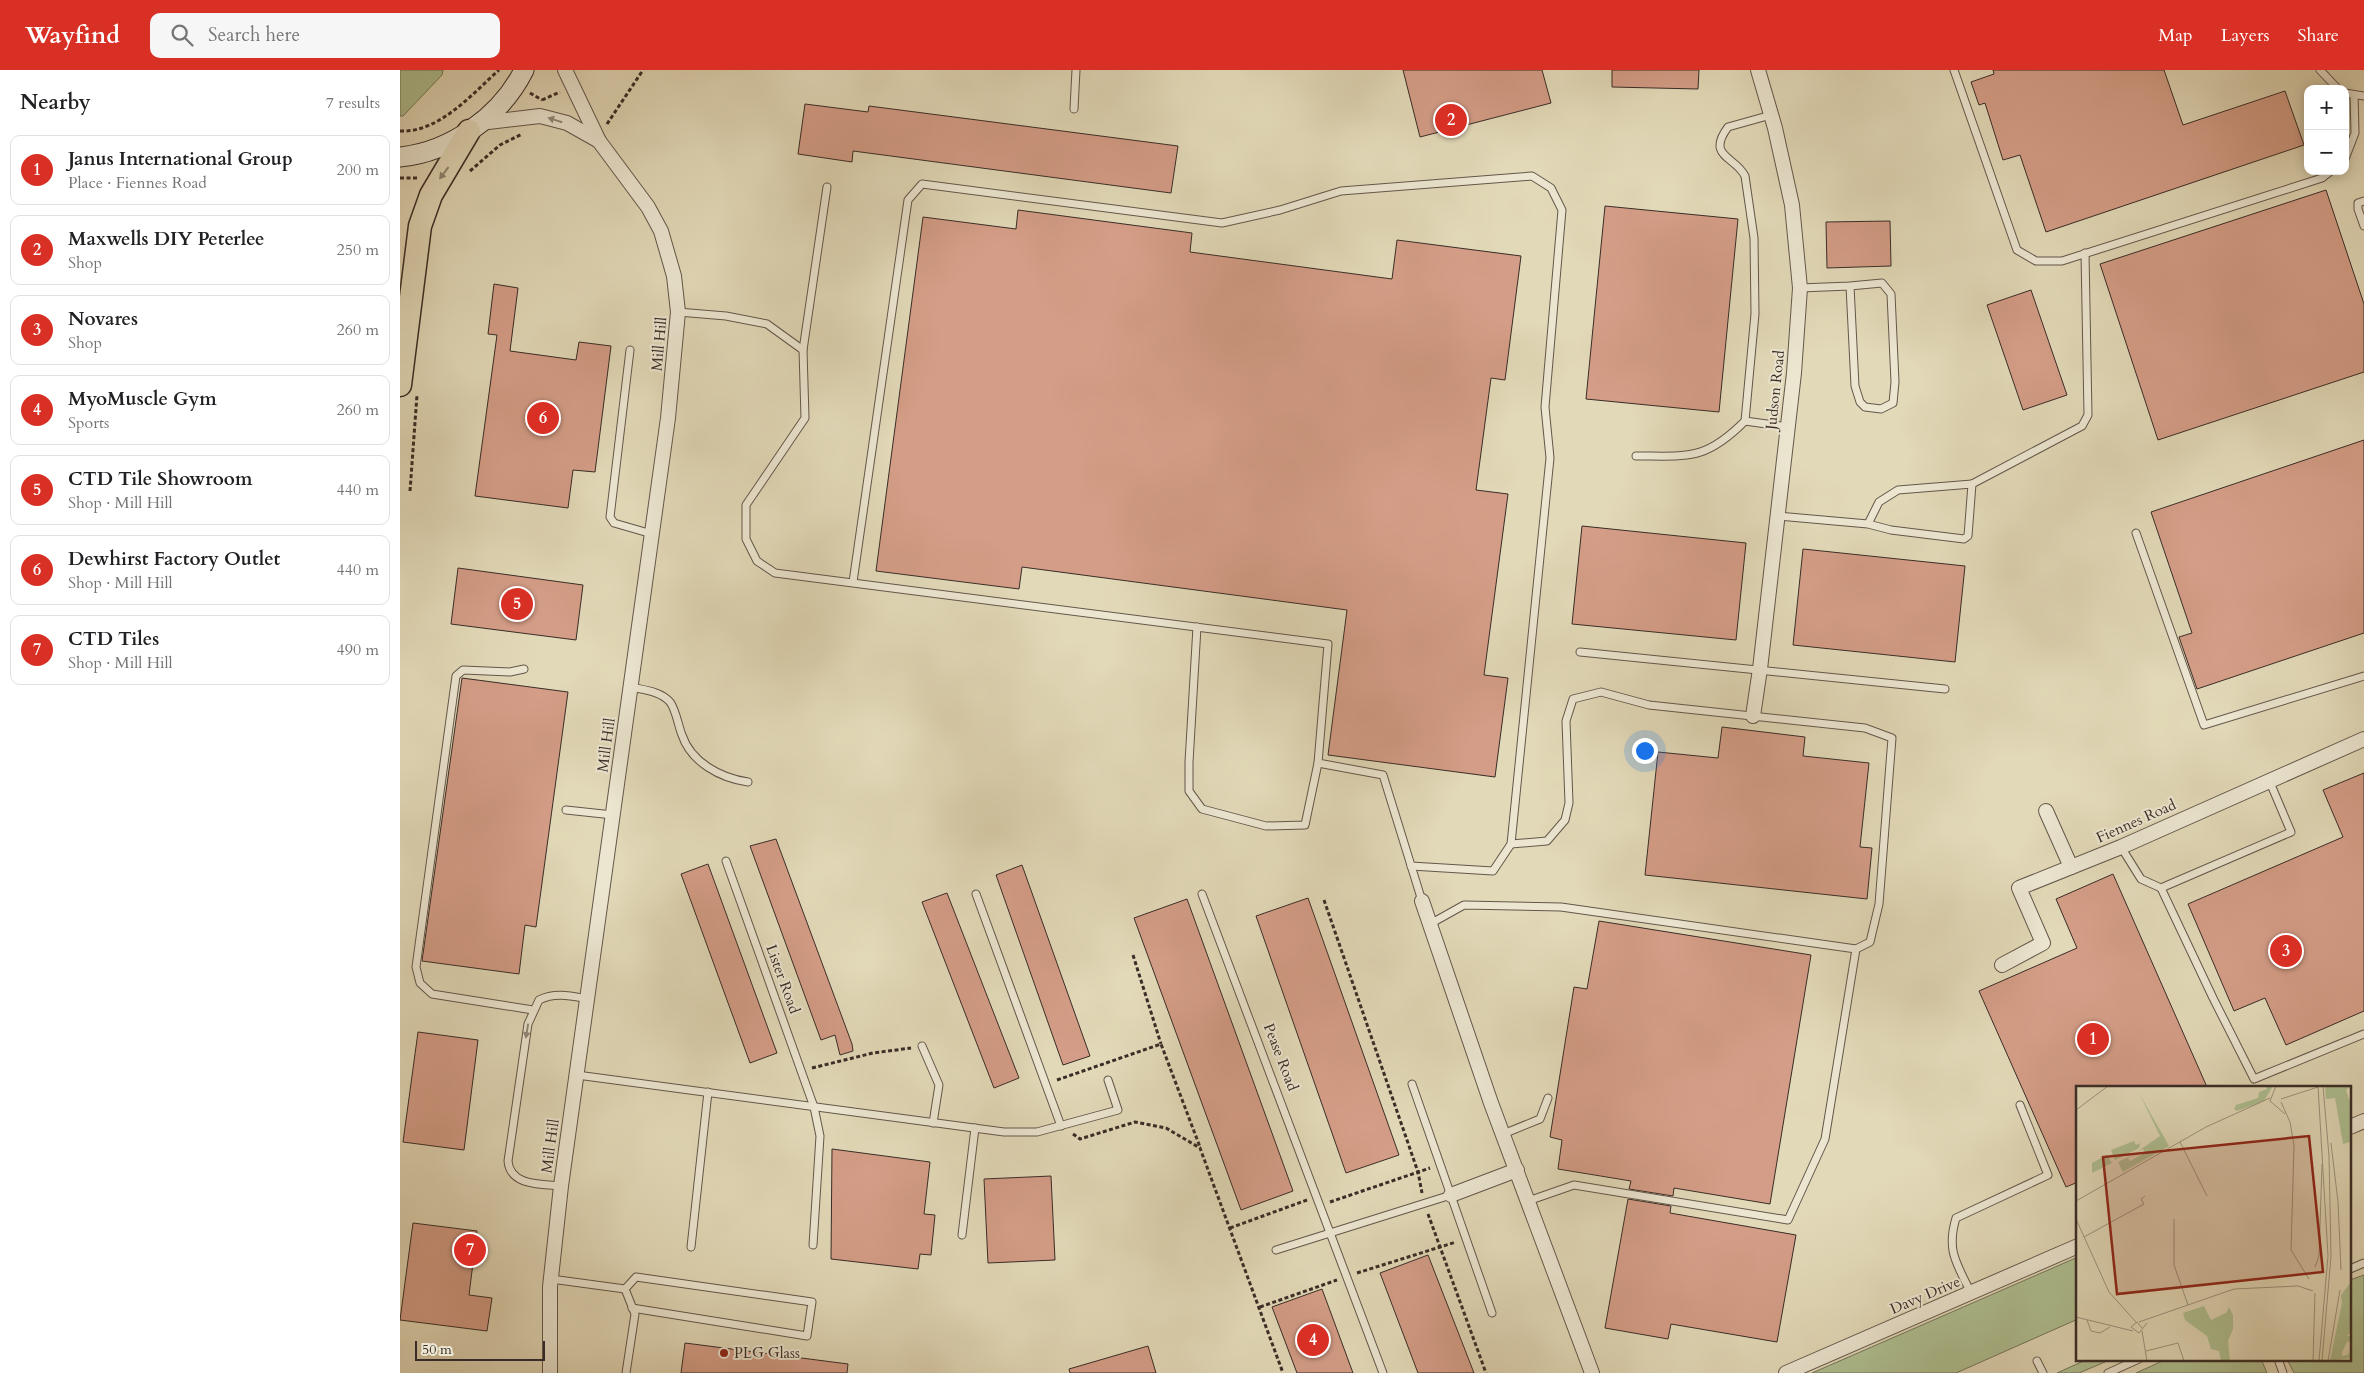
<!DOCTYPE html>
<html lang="en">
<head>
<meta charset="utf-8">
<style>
  :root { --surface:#fff; --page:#f6f6f6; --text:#202124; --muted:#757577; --line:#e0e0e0; --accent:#d93025 }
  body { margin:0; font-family:Cardo,serif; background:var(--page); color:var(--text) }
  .controls { position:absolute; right:15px; top:15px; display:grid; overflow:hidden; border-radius:10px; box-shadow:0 2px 12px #0003 }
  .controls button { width:45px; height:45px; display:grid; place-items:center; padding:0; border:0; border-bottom:1px solid var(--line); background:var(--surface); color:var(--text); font:25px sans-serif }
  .scale { position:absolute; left:15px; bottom:12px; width:130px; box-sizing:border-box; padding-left:5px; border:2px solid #392c27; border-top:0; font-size:14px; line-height:18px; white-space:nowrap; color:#392c27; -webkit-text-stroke:4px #ece6d1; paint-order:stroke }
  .you { position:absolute; left:1244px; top:680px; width:18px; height:18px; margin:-12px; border:4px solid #fff; border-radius:50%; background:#1a73e8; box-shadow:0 0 0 8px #1a73e833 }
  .badge { display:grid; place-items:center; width:32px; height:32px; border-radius:50%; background:var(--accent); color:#fff; font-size:16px; font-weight:700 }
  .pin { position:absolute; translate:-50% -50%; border:2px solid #fff; box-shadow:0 1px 5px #0006 }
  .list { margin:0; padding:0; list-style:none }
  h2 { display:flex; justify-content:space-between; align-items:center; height:65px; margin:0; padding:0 20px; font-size:21px }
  h2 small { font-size:16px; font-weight:400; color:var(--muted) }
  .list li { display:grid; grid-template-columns:32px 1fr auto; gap:15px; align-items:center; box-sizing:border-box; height:70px; margin:0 10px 10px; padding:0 10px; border:1px solid var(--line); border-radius:10px }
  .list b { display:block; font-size:19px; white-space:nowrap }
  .list p { margin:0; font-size:16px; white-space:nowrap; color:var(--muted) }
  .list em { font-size:16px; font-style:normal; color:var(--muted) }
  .icon { flex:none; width:28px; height:28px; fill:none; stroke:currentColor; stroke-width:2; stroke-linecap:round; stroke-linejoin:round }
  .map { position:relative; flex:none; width:1964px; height:1303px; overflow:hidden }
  header { display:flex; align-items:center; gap:30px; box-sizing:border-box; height:70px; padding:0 25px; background:var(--accent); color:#fff }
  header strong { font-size:24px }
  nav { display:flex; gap:28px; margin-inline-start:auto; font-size:18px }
  .search { width:350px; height:45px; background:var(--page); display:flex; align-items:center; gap:12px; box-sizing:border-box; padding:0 18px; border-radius:10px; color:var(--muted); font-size:19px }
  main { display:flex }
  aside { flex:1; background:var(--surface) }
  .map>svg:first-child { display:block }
</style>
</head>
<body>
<header>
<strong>Wayfind</strong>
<div class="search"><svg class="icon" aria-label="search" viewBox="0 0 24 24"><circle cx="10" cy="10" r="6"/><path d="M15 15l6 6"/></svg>Search here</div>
<nav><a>Map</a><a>Layers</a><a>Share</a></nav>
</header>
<main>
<aside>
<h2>Nearby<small>7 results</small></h2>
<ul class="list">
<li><span class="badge">1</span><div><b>Janus International Group</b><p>Place · Fiennes Road</p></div><em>200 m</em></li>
<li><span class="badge">2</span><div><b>Maxwells DIY Peterlee</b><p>Shop</p></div><em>250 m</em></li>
<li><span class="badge">3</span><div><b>Novares</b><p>Shop</p></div><em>260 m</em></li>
<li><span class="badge">4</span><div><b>MyoMuscle Gym</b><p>Sports</p></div><em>260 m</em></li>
<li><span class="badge">5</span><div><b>CTD Tile Showroom</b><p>Shop · Mill Hill</p></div><em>440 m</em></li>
<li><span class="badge">6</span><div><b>Dewhirst Factory Outlet</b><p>Shop · Mill Hill</p></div><em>440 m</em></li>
<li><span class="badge">7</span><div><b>CTD Tiles</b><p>Shop · Mill Hill</p></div><em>490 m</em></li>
</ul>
</aside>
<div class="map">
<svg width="1964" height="1303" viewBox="0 0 1964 1303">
  <rect width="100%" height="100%" fill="#e2d9b8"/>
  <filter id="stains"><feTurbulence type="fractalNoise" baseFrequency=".004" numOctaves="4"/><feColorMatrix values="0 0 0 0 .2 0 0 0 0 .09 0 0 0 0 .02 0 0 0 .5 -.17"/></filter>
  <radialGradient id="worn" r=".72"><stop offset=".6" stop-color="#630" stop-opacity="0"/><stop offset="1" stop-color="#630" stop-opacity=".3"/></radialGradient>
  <g fill="#afc092" stroke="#74765c">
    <path d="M0 0H43L42 5 3 46H0Z"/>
    <path d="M1678 1187V1249L1556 1303H1412Z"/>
    <path d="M1964 1205V1303H1894L1887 1289H1950V1210Z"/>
    <path d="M1688 1289H1712L1679 1303H1657Z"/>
    <path d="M1767 1289H1861L1867 1303H1736Z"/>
  </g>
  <g fill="#d49d87" stroke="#392c27">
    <path d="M1003 0H1142L1151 33 1020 67Z"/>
    <path d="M1212 0H1299L1298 19 1212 17Z"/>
    <path d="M1593 0H1764L1783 55 1885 21 1904 75 1646 162 1620 85 1603 90 1585 33 1579 35 1571 12 1594 4Z"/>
    <path d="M405 34 468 42 469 36 778 76 771 123 453 81 452 92 398 84Z"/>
    <path d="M1926 120 1964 234V302L1758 370 1700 194Z"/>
    <path d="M1205 136 1338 149 1319 342 1186 329Z"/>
    <path d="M618 140 792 163 790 182 992 209 997 170 1121 186 1105 310 1091 308 1076 420 1108 424 1084 605 1108 608 1095 707 928 685 947 540 622 497 619 519 476 501 523 147 616 159Z"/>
    <path d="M1490 151 1491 196 1427 198 1426 152Z"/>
    <path d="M94 214 118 218 110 281 176 290 179 272 211 276 195 402 173 400 168 438 75 426 97 265 88 264Z"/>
    <path d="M1631 220 1667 325 1623 340 1587 235Z"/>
    <path d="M1964 370V563L1797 619 1779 567 1792 563 1751 442Z"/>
    <path d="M1182 456 1346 473 1336 570 1172 554Z"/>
    <path d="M1403 479 1565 496 1555 592 1393 575Z"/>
    <path d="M58 498 183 515 176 570 51 554Z"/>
    <path d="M62 608 168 622 136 857 125 855 119 904 22 891Z"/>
    <path d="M1322 657 1405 667 1403 686 1469 693 1460 777 1472 778 1467 829 1245 805 1258 682 1318 688Z"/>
    <path d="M1964 703V941L1886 975 1865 928 1834 941 1788 834 1943 767 1923 720Z"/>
    <path d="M376 769 452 974 453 981 440 985 435 965 421 970 350 776Z"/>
    <path d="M308 794 377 983 350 993 281 804Z"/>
    <path d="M622 795 690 986 663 995 596 805Z"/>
    <path d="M1713 804 1807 1017H1678V1112L1666 1117 1579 921 1677 878 1656 829Z"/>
    <path d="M547 823 619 1008 594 1018 522 832Z"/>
    <path d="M908 828 999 1085 946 1103 856 846Z"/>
    <path d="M787 829 893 1121 841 1140 734 848Z"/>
    <path d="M1199 851 1411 885 1370 1134 1274 1118 1273 1126 1229 1119 1231 1111 1158 1099 1162 1070 1150 1067 1174 917 1187 919Z"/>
    <path d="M18 962 78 970 64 1080 3 1072Z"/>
    <path d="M432 1079 530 1092 524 1144 535 1145 531 1185 520 1184 518 1199 431 1189Z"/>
    <path d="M651 1106 655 1190 588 1193 584 1109Z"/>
    <path d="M1228 1129 1271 1136 1270 1143 1396 1165 1377 1272 1271 1254 1268 1269 1205 1258Z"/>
    <path d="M13 1153 77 1161 69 1225 92 1228 87 1261 0 1250Z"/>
    <path d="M1028 1185 1074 1303H1018L980 1203Z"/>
    <path d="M922 1219 953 1303H897L872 1237Z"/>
    <path d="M285 1273 448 1294 447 1303H281Z"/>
    <path d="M748 1276 756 1303H670L669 1299Z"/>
  </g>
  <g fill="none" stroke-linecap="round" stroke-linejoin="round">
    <g stroke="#63574b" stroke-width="9">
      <g id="service">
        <path d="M1554 0 1617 180 1636 191H1662L1922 108 1931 101"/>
        <path d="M1920 0 1938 19"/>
        <path d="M1945 23 1964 26"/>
        <path d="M674 39 676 0"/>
        <path d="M1371 45 1328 57C1306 87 1335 86 1345 106L1354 168 1355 244 1345 351 1388 357"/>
        <path d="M1945 89 1955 63 1954 25"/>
        <path d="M1964 131 1958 133V139L1964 156"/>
        <path d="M1400 218 1450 216 1455 316 1460 332 1465 337 1481 339 1493 333 1495 312 1491 224 1482 213 1450 216"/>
        <path d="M278 242 326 246 367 254 403 280 405 348 346 435V469L357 491 375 503 928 574 918 693 983 705 1022 831"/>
        <path d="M230 280 210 447 214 453 252 464"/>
        <path d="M403 280 427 117"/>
        <path d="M1236 386C1288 386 1305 391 1345 351"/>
        <path d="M1572 414 1682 356 1688 345 1685 183"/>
        <path d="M1377 446 1468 454 1491 460 1564 469 1568 466 1572 414 1498 420 1479 432 1468 454"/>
        <path d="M1736 463 1804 655 1964 606"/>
        <path d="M453 512 508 130 522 114 822 153 880 140 941 121 1132 106 1151 118 1162 140 1145 337 1150 388 1111 774 1093 801 1011 796"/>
        <path d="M797 557 789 692V721L802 739 866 756 905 755 918 693"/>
        <path d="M1180 582 1545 619"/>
        <path d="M124 599 110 602 63 600 56 606 16 897 20 913 32 924 133 940"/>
        <path d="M231 617C244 620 260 621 270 632 276 640 278 655 282 665 291 692 320 708 348 712"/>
        <path d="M166 740 213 745"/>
        <path d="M1111 774 1147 771 1165 750 1169 733 1166 651 1173 629 1201 622 1249 635 1465 658 1492 668 1479 834 1470 872 1456 879"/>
        <path d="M1721 777 1741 809 1761 818 1891 762 1869 710"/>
        <path d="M326 791 414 1037 420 1066 413 1175"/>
        <path d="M1761 818 1813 928 1854 1009 1964 964"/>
        <path d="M576 824 661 1056"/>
        <path d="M802 824 983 1303"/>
        <path d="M1030 854 1064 835 1161 837 1456 879 1425 1069 1388 1150 1174 1115 1128 1131"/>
        <path d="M522 976 539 1015 533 1053"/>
        <path d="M177 1005 604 1062H637L718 1040 708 1010"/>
        <path d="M1012 1014 1092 1243"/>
        <path d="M1103 1064 1140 1049 1148 1028"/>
        <path d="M161 1116C141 1114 110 1116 108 1091L128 954 139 930C155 922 171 926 188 929"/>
        <path d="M562 1165 575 1058"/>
        <path d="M291 1177 308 1022"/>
        <path d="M876 1180 1051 1125"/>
        <path d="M1950 1199 1964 1193"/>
        <path d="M151 1209 225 1219 235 1244 226 1303"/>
        <path d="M225 1219 236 1207 412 1232 407 1266 232 1238"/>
        <path d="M1571 1223C1557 1194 1546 1181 1556 1148L1648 1105 1620 1035"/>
        <path d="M1878 1289 1883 1303"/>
        <path d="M1637 1291 1643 1303"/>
        <path d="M1708 1303 1739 1289"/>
      </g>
    </g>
    <g stroke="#63574b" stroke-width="16">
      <g id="minor">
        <path d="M80 53 140 46 167 53 199 71"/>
        <path d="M1353 646 1360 599 1394 303 1400 218 1392 135 1375 58 1358 0"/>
        <path d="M1646 741 1671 797"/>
        <path d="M1022 831 1091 1033 1192 1303"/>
        <path d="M1602 895 1643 873 1619 818 1721 777 1964 669"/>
        <path d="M1950 1057 1964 1051"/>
        <path d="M1051 1125 1117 1100"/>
        <path d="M150 1303V1217L161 1116 268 348 278 242 274 206 261 161 248 137 199 71 165 0"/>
        <path d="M1386 1303 1678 1176"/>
      </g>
    </g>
    <g stroke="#392c27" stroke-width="21">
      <path id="secondary" d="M0 87C51 82 101 46 124 0"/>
    </g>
    <g stroke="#392c27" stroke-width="25">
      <path id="trunk" d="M0 315 20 156 31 125 69 61"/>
    </g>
    <g stroke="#392c27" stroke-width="3" stroke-dasharray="4 2.5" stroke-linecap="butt">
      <path d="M130 23 142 30"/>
      <path d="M142 30 160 22"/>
      <path d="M207 54 243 0"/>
      <path d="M0 61C39 63 72 24 99 0"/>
      <path d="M70 101 100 75 122 64"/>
      <path d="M0 108H19"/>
      <path d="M10 421 17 325"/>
      <path d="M924 830 1018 1102 1022 1123"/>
      <path d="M733 885 761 974"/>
      <path d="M412 998 473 983 511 978"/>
      <path d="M657 1010 761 974 800 1077"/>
      <path d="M673 1064 680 1069 735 1052 766 1058 800 1078 883 1303"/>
      <path d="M930 1132 1030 1098"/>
      <path d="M1028 1144 1086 1303"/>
      <path d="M830 1158 907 1130"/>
      <path d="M957 1203 1056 1172"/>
      <path d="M860 1237 937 1210"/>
    </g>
    <use href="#service" stroke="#ece6d1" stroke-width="7"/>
    <use href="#minor" stroke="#ece6d1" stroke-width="14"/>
    <use href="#secondary" stroke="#ece6d1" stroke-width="19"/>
    <use href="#trunk" stroke="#e2d9b8" stroke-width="22"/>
  </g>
  <defs><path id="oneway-solid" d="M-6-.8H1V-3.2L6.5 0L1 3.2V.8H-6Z" transform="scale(1.25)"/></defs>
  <g fill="#92897c">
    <use href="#oneway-solid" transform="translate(155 50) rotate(-163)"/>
    <use href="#oneway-solid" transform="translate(127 961) rotate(99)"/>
  </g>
  <use fill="#8e8270" href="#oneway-solid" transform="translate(44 103) rotate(127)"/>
  <circle fill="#8f2418" stroke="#ece6d1" stroke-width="2" cx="324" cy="1283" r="5"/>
  <g text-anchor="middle" stroke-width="4" stroke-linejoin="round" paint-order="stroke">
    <g font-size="15" fill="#392c27" stroke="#ece6d1">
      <text transform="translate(259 274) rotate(-85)" y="5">Mill Hill</text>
      <text transform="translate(1375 320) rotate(-84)" y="5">Judson Road</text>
      <text transform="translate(206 675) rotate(-82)" y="5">Mill Hill</text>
      <text transform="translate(1736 751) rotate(-24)" y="5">Fiennes Road</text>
      <text transform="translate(383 909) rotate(70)" y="5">Lister Road</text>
      <text transform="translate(881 987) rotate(69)" y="5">Pease Road</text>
      <text transform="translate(150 1076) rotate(-82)" y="5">Mill Hill</text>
      <text transform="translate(1525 1225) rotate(-23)" y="5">Davy Drive</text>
    </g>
    <g font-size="15" fill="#392c27" stroke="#ece6d1" text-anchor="start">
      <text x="334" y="1288">PLG Glass</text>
    </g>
  </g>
  <g transform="translate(1676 1016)">
    <rect width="275" height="275" fill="#e2d9b8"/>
    <path d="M189 0H197L188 15 161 25 158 23 160 19 182 12 183 6 191 3ZM249 0H275L270 4 275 19 274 56 267 58 259 12 250 13ZM63 7 93 60 47 86 42 76 59 68 52 72 54 75 69 67 67 63 61 66 84 50ZM58 55 60 59 64 57 63 62 39 74 35 64ZM31 69 36 77 16 87V77ZM275 196V246L271 250H275V255L271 256 266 266V270L272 269 273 264 274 272 254 275 266 217 265 209ZM128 220 135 234 150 227 153 221 157 229V243L152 255 154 275H145L143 265 135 263 131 250 109 234 107 227Z" fill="#afc092"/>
    <path fill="none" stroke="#9e947e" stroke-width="1" d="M200 0 194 15 209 28M242 0 252 170 243 275M205 13 242 1M205 16 214 36 218 60 215 164 233 193M0 24 32 0M104 56 131 110M255 57 262 116 265 184M0 115 130 41 194 12M0 133 33 206 60 236M98 133V179L112 219M8 151 68 118 65 113 69 110M239 181 243 170 246 78M0 231 57 245M11 234 15 245 24 247 34 241M63 236 158 203 222 200 237 205M66 242 61 236 55 241 63 247 71 237M66 245 71 275M70 265 102 257 108 275M237 275 239 207M246 275 255 170 253 70 247 0M252 275 264 204"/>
    <path fill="#8f2418" fill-opacity="0.15" stroke="#8f2418" stroke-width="2.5" d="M233 50 247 186 41 208 27 71Z"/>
    <rect width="275" height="275" fill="none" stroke="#392c27" stroke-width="2.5"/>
  </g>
  <rect width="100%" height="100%" filter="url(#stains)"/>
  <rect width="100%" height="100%" fill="url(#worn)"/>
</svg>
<div class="controls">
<button>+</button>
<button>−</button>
</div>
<div class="scale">50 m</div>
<div class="you"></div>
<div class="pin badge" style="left:1693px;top:969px">1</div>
<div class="pin badge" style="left:1051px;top:50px">2</div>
<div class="pin badge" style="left:1886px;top:881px">3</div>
<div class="pin badge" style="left:913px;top:1270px">4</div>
<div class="pin badge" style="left:117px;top:534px">5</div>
<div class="pin badge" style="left:143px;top:348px">6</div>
<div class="pin badge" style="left:70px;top:1180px">7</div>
</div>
</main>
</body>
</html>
